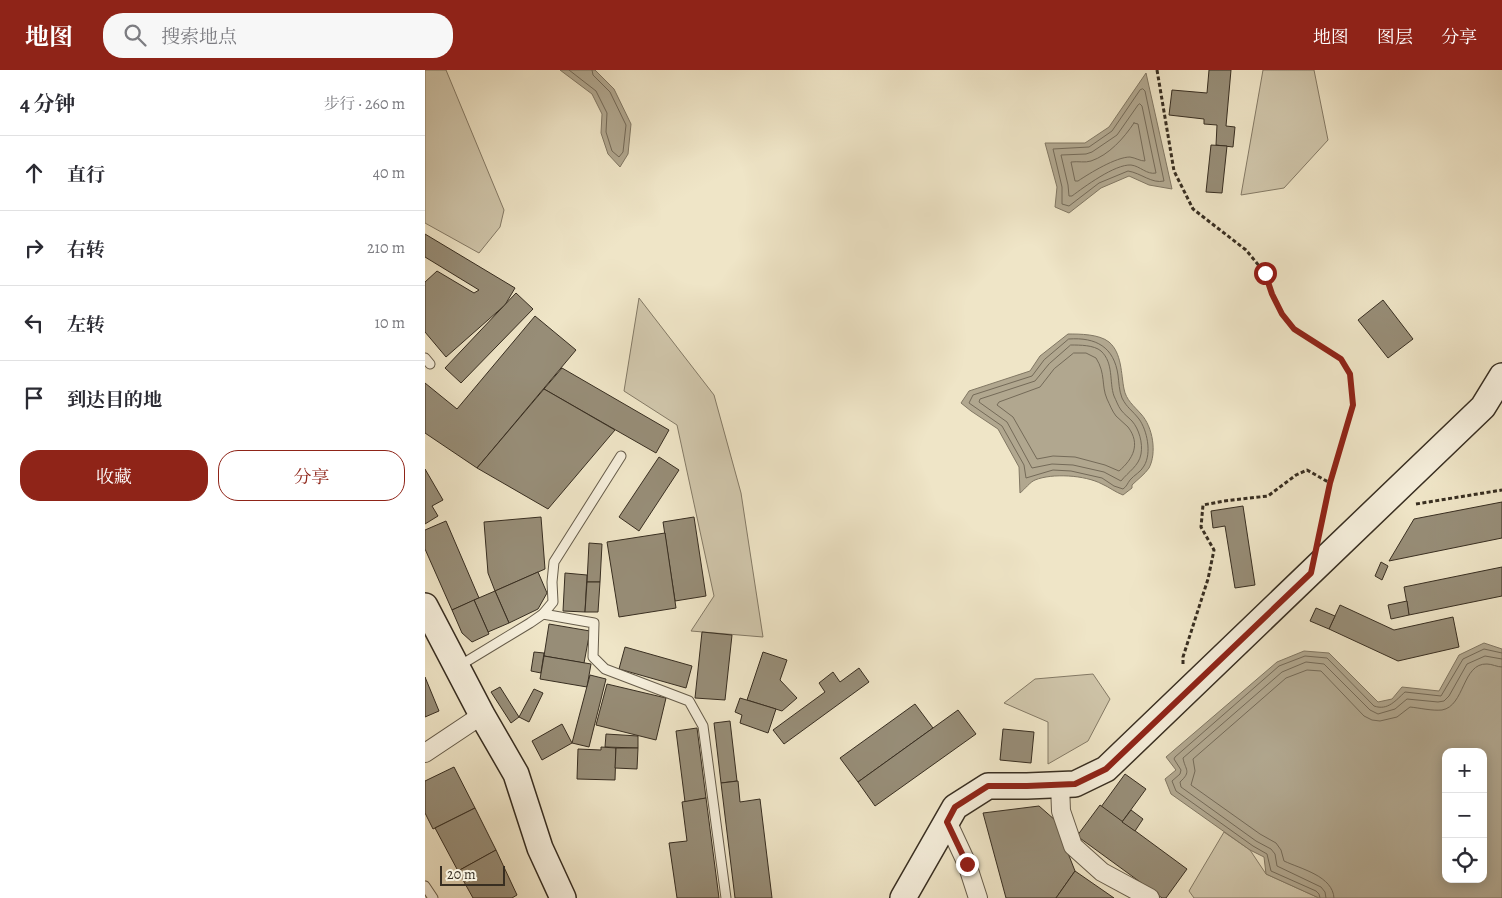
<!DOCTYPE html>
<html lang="zh">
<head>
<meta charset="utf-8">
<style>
  :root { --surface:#fff; --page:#f7f7f7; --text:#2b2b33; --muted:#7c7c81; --line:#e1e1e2; --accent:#8f2418 }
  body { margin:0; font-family:Alegreya,"Noto Serif SC",serif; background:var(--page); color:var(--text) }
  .controls { position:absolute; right:15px; bottom:15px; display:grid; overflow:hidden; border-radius:10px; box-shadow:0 2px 12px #0003 }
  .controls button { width:45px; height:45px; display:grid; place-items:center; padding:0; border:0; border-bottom:1px solid var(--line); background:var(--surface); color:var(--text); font:25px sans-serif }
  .scale { position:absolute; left:15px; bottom:12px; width:65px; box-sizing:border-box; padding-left:5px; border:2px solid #382e21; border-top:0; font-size:14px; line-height:18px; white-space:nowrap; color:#382e21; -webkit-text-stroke:4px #f5eedb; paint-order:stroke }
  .stop { position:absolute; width:15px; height:15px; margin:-11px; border:4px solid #8f2418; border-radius:50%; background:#fff }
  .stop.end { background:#8f2418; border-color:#fff; box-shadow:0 1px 5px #0008 }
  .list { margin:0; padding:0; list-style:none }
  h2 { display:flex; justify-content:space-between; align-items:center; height:65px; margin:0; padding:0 20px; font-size:21px }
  h2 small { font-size:16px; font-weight:400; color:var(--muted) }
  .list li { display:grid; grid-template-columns:32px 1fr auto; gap:15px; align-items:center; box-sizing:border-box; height:75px; padding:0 20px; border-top:1px solid var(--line) }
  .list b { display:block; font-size:19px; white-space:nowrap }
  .list em { font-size:16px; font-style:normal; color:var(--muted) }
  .actions { display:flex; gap:10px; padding:15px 20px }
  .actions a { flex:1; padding:11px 0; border:1px solid var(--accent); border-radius:20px; text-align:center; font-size:18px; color:var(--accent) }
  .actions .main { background:var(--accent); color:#fff }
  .icon { flex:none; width:28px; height:28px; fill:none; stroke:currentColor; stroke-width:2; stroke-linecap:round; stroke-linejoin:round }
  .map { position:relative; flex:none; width:1077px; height:828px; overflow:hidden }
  header { display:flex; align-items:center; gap:30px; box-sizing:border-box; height:70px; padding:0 25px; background:var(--accent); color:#fff }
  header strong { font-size:24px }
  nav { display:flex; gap:28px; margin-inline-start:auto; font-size:18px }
  .search { width:350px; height:45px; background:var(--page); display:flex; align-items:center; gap:12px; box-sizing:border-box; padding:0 18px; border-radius:20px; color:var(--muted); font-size:19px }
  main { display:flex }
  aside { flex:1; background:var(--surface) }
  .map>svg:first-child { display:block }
</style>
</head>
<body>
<header>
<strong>地图</strong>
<div class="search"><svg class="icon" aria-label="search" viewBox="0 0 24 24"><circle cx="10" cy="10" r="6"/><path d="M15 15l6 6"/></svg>搜索地点</div>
<nav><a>地图</a><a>图层</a><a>分享</a></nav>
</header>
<main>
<aside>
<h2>4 分钟<small>步行 · 260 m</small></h2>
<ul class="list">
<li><svg class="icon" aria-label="ahead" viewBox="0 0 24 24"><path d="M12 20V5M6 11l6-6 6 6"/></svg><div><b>直行</b></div><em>40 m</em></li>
<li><svg class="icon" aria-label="right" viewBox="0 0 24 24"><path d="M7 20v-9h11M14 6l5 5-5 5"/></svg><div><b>右转</b></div><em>210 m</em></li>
<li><svg class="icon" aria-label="left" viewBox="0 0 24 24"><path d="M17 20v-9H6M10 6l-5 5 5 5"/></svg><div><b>左转</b></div><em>10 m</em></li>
<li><svg class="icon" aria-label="arrive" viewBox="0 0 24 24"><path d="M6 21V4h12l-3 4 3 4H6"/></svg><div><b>到达目的地</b></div></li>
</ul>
<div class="actions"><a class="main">收藏</a><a>分享</a></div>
</aside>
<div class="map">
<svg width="1077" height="828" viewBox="0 0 1077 828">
  <rect width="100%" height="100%" fill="#efe5c7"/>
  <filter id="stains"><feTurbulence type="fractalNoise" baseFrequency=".004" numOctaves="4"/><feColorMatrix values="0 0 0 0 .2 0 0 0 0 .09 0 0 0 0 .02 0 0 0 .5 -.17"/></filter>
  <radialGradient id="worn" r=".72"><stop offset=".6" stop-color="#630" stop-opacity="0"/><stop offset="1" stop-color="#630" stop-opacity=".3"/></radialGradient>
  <g fill="#d0c6ab" stroke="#847a66">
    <path d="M0 0H21L79 140 75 157 54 183 0 153Z"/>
    <path d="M838 0H889L903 70 859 118 816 125Z"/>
    <path d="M214 228 289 325 316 423 338 567 266 561 289 526 252 355 199 321Z"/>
    <path d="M668 604 685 629 663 671 623 694V652L579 633 610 609Z"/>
    <path d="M799 762 825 780 841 804 894 828H769L764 821Z"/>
  </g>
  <g fill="#b1a78f" stroke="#817763" fill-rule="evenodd">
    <path d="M135 0H170L189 19 206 54 203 84 195 97 183 84 176 63 177 44 167 24Z"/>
    <path d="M721 3 747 119 724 115 704 106 676 118 644 143 630 137 632 117 620 73H660L684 57Z"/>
    <path d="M643 264C655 264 674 264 684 272 697 283 696 304 699 319 701 330 709 336 716 344 728 357 732 383 724 398 720 404 712 410 707 415V418L698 425C690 422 684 417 677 414 660 405 627 403 610 410 605 412 600 419 595 423L594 397 573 359 546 341 536 333 544 321 605 301 615 286Z"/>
    <path d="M1059 573 1077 579V828H894L841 804 839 787 825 780 746 724 740 709 751 700 741 687 852 592 879 581 904 583 953 632 967 629 977 617 1014 621 1034 585ZM1021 682H1058V809H1021Z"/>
  </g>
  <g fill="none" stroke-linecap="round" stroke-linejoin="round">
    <g stroke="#746a58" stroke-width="1">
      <path d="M144 0 171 21 182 43 181 62 187 81 194 87 198 82 201 55 185 22 168 5 167 0"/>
      <path d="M718 19 720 21 739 111C727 114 716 103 703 101L674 113 644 136 637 134V117L628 79 664 77 687 61 715 20Z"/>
      <path d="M715 34 717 36 731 103C722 105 715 96 706 95 690 94 659 117 647 126H644L643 115 636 85 661 84 667 82 692 65 713 35Z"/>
      <path d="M709 53 713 54 720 91C715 91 711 88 705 87 691 87 665 103 653 111H650L646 92C653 91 660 93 666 91 684 85 699 68 709 53Z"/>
      <path d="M644 269C671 267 689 277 693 305 694 313 694 320 697 328 702 338 707 340 714 349 722 360 727 383 719 396 716 402 709 405 705 410 702 414 702 416 698 419L689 416 677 408 646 401 628 400 601 408 599 395 577 356 544 333 548 325 607 306 619 290Z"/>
      <path d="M646 275C655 275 669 275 676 281 689 293 684 312 689 326 691 330 693 336 696 340 699 344 703 347 707 351 714 359 718 373 716 384 714 396 703 402 696 411L679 402 648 395 627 394 607 398 582 352 554 332 555 329 610 311 624 294Z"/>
      <path d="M649 283H661L671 288C681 304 676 315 682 329 685 335 687 341 691 346 695 350 699 353 703 357 716 374 708 389 694 401L680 395 650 387 628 386 612 389 588 347 572 335 574 332 615 317 629 299Z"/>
      <path d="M895 828 894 824 891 821 846 801 842 784 828 776 751 721 747 711 755 704 756 700 749 689 750 687 854 596 880 586 902 588 949 636C963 641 971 630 980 622L1016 626 1038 589 1059 579 1077 583"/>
      <path d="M901 828 900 822 896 817 852 796 850 784 846 779 831 771 756 717 755 712C767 701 760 700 758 688L857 602 881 592 899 594 945 640 953 644 970 639 982 629 1013 632 1019 631 1024 626 1042 594 1060 586 1077 589"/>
      <path d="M909 828C908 806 876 799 859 791L856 780 851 773 835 764 766 715 770 701 768 689 861 608 882 600 896 601 939 646 947 650 955 651 972 647 985 637C995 638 1007 641 1017 640 1040 636 1037 593 1062 594 1067 594 1072 597 1077 597"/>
    </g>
  </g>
  <g fill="#978d77" stroke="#382e21">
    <path d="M784 0H806L801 56 810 57 808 77 791 75 792 55 779 54V49L744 45 747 20 782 23Z"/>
    <path d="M786 75 802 76 797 123 781 122Z"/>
    <path d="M0 164 90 218 80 235 21 287 0 262V212L12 201 49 223 54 220 0 187Z"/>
    <path d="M91 223 108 239 36 313 20 298Z"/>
    <path d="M958 230 988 269 963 288 933 250Z"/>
    <path d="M110 246 151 280 52 398 0 363V313L32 339Z"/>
    <path d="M137 298 244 360 231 383 119 319Z"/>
    <path d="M119 319 190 360 123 439 52 398Z"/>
    <path d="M234 387 254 400 214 461 194 447Z"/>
    <path d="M0 399 18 430 7 436 13 446 0 454Z"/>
    <path d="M1077 432V468L964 491 989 449Z"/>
    <path d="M818 436 830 515 810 518 800 456 788 458 786 441Z"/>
    <path d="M116 447 120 499 70 521 63 503 59 452Z"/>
    <path d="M269 447 281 526 250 531 238 452Z"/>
    <path d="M21 451 54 528 27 540 0 479V460Z"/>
    <path d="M240 463 251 538 194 547 182 472Z"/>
    <path d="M164 473 177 474 175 512H162Z"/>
    <path d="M956 492 963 496 957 510 950 506Z"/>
    <path d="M1077 497V526L984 545 979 517Z"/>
    <path d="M113 502 122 523 113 539 84 553 70 521Z"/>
    <path d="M140 503 162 505 160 542 138 541Z"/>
    <path d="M162 512H175L173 542H160Z"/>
    <path d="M70 521 84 553 63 562 49 530Z"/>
    <path d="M49 530 64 564 47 572 37 563 27 540Z"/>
    <path d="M982 531 984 545 966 549 963 535Z"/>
    <path d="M915 535 969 560 1028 547 1034 577 973 591 904 559Z"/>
    <path d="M891 538 910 546 904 559 885 551Z"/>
    <path d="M124 554 165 561 159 593 119 586Z"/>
    <path d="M277 562 307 565 300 630 270 628Z"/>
    <path d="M200 577 267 596 261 618 194 599Z"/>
    <path d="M109 582 119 583 116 603 106 601Z"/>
    <path d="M338 582 362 590 355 610 372 628 357 641 322 630Z"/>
    <path d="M119 586 166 594 162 617 115 609Z"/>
    <path d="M434 598 444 612 359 674 348 660 400 622 394 613 408 602 415 612Z"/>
    <path d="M165 605 181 609 164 677 147 673Z"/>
    <path d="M0 607 14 641 0 647Z"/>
    <path d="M182 614 241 628 231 670 171 655Z"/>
    <path d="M75 617 94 647 86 653 66 622Z"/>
    <path d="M109 619 118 623 104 652 94 647Z"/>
    <path d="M315 628 351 639 343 663 315 653 317 645 310 642Z"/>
    <path d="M490 634 508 658 433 712 415 688Z"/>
    <path d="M533 640 551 664 450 736 433 712Z"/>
    <path d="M305 651 312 711 296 713 289 653Z"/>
    <path d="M137 654 147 673 117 690 107 671Z"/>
    <path d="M272 658 281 728 260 732 251 661Z"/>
    <path d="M578 659 609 662 606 693 575 690Z"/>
    <path d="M181 664 213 666V678L180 677Z"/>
    <path d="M176 677 191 678 190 710 152 709 153 679 176 680Z"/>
    <path d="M191 678H213L212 699 190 698Z"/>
    <path d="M29 697 50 738 8 759 0 743V711Z"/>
    <path d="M700 704 721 719 697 752 676 737Z"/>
    <path d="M313 711 315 732 335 729 347 828H310L296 713Z"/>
    <path d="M281 728 294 828H252L244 773 262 771 257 732Z"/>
    <path d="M675 735 762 799 741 828H737L652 766Z"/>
    <path d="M614 736 630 750 650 801 631 828H581L558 743Z"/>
    <path d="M50 738 71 780 33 801 10 758Z"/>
    <path d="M706 740 718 749 710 761 697 752Z"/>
    <path d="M71 780 92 825 87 828H48L33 801Z"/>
    <path d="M650 801 689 828H631Z"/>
  </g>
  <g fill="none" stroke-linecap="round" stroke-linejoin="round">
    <g stroke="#665c4a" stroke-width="11">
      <g id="service">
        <path d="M0 288 5 294"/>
        <path d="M118 544 169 553 168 587 180 599 264 631 278 656 301 828"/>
        <path d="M34 596 105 553 118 544 128 532 127 512 129 492 196 386"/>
        <path d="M0 816 8 828"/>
      </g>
    </g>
    <g stroke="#665c4a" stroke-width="20">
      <g id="minor">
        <path d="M0 683 57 645"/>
        <path d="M635 714 636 741 648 776 677 802 725 828"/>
        <path d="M522 751 542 794 553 828"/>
      </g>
    </g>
    <g stroke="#382e21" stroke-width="28">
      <g id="secondary">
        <path d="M0 536 57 645 91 704 115 778 138 828"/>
        <path d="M478 828 530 737 563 716H602L650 714 681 699 1058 337 1077 306"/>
      </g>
    </g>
    <g stroke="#382e21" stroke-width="3" stroke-dasharray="4 2.5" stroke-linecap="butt">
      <path d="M732 0 749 101 768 139 821 180 840 203 847 224 857 244 869 259 916 289 925 304 928 335 905 413 895 461"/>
      <path d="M991 434 1077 420"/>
      <path d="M758 594V587L783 509 789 480 776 457 778 435 799 431 843 426 871 405 882 400 905 413"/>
    </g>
    <use href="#service" stroke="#f5eedb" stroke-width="9"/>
    <use href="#minor" stroke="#f5eedb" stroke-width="18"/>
    <use href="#secondary" stroke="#f5eedb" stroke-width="25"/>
  </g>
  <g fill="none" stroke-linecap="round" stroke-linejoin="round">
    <path stroke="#8f2418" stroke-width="6" d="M542 794 522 752 530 737 563 716H602L650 714 681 699 886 503 905 413 928 335 925 304 916 289 869 259 857 244 847 224 840 203"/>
  </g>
  <rect width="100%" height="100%" filter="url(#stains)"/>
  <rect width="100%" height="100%" fill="url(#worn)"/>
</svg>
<div class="controls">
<button>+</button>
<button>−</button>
<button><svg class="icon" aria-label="locate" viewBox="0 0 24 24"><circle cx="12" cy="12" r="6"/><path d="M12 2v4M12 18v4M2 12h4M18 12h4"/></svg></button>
</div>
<div class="scale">20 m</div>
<div class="stop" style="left:840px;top:203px"></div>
<div class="stop end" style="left:542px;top:794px"></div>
</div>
</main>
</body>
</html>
